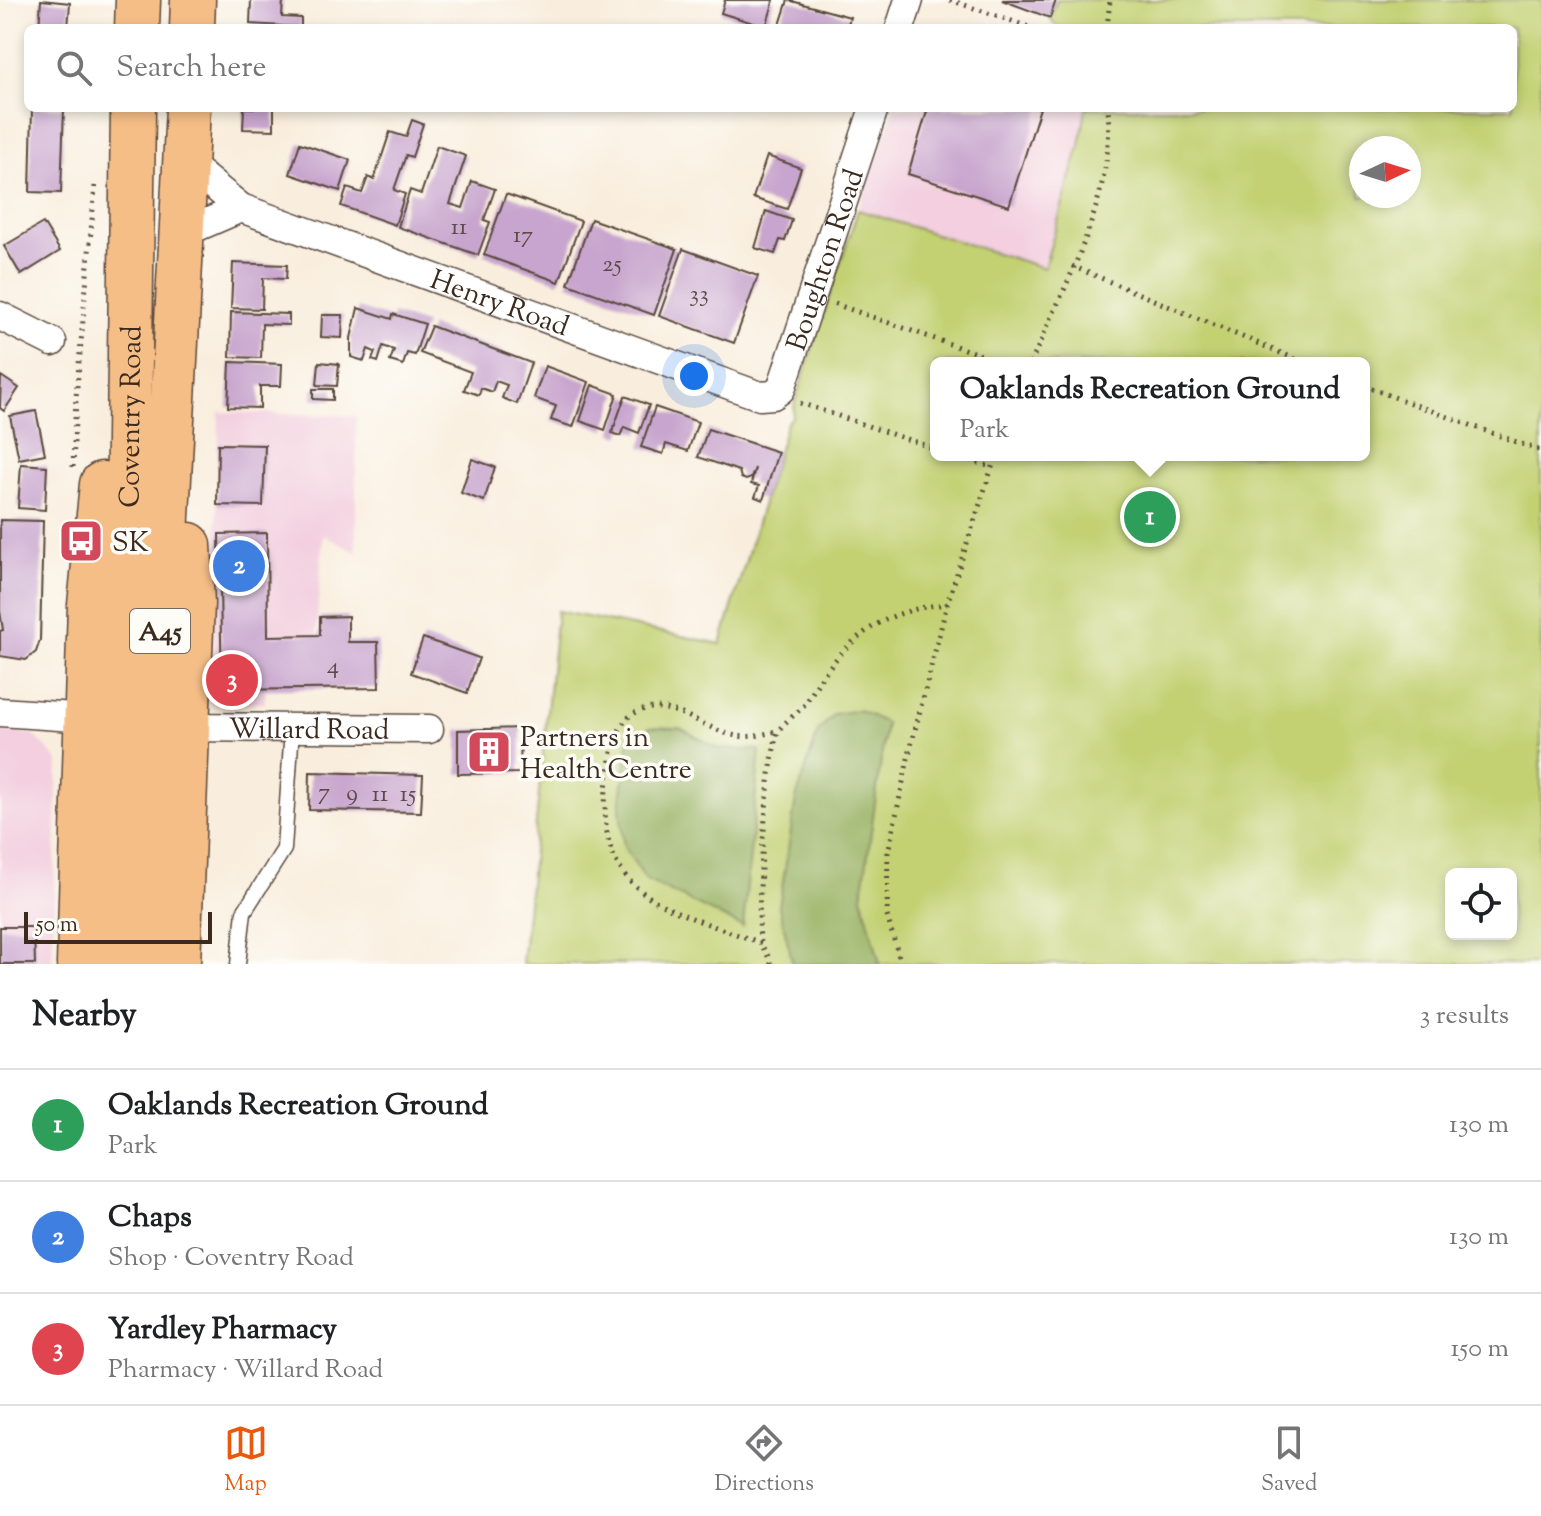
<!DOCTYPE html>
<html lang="en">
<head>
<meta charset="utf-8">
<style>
  :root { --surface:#fff; --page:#f6f6f6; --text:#202124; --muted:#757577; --line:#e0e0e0; --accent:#ea580c }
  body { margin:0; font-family:"Sorts Mill Goudy",serif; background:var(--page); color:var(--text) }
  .controls { position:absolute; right:24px; bottom:24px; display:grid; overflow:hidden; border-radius:12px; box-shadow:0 4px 12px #0003 }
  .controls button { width:72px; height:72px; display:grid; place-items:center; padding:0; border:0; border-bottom:2px solid var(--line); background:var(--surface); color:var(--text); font:40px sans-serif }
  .compass { position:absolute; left:1349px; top:136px; width:72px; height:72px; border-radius:50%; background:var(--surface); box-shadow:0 4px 12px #0003; rotate:86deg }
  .scale { position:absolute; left:24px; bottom:20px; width:188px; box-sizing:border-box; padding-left:8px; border:4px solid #3b2a1e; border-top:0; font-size:22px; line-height:28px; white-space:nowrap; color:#3b2a1e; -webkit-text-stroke:6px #fdfcf7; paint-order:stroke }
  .you { position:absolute; left:694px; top:376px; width:28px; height:28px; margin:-20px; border:6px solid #fff; border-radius:50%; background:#1a73e8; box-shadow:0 0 0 12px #1a73e833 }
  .badge { display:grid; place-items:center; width:52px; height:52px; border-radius:50%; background:var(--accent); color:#fff; font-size:26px; font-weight:700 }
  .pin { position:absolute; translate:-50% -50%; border:4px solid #fff; box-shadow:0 2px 8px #0006 }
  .popup { position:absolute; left:930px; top:357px; width:440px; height:104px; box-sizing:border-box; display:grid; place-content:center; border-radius:12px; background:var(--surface); filter:drop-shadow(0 2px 6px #0005); font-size:26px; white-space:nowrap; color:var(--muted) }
  .popup b { font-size:30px; color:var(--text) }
  .popup::after { content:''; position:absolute; left:50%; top:100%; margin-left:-16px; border:16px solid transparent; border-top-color:var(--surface) }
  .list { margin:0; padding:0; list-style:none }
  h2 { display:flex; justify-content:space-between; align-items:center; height:104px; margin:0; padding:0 32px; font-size:34px }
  h2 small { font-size:26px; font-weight:400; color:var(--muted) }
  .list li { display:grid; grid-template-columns:52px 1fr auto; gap:24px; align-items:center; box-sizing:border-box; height:112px; padding:0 32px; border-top:2px solid var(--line) }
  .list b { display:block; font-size:30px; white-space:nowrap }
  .list p { margin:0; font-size:26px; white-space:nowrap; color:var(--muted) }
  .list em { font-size:26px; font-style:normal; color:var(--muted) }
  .icon { flex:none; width:44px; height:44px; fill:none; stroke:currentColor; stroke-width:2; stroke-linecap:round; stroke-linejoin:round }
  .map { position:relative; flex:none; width:1541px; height:964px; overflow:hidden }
  .search { position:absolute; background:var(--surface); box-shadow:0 4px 12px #0003; left:24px; right:24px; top:24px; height:88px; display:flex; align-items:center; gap:20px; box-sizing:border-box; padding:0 28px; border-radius:12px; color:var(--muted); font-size:30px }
  .sheet { height:440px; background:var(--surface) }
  nav { display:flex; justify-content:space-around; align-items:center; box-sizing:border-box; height:112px; border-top:2px solid var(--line); background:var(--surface); font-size:22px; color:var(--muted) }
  nav a { display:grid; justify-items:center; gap:4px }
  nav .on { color:var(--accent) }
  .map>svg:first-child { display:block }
</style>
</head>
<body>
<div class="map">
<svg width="1541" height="964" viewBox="0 0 1541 964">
  <rect width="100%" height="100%" fill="#fdfcf7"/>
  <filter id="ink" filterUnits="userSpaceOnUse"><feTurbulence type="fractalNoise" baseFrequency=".0125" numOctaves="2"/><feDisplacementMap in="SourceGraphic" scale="16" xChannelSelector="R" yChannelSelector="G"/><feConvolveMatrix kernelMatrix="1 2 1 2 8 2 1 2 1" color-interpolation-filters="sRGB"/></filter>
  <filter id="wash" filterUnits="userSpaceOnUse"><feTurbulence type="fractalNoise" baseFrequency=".006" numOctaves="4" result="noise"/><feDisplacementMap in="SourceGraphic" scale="32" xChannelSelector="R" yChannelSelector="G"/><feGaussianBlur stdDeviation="1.8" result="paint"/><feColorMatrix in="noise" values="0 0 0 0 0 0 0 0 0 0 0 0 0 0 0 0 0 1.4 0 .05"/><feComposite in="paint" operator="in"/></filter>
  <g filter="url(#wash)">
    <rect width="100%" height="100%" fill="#f9eede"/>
    <g fill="#f3cfdf">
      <path d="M895 108H1086L1080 146 1044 268 858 210Z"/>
      <path d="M219 412 356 416V552L323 535 316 637 269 635 265 703 213 704Z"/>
      <path d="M0 731 33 734 58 760 52 964H0Z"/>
    </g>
    <path fill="#c3d173" stroke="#7f7e48" stroke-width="2" fill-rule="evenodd" d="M1057 0H1541V964H522L557 611 721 644 787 422 793 416 795 401 858 210 1044 268 1080 146 1086 108H1513V28H1058L1050 18ZM1361 148H1409V196H1361ZM936 363H1364V455H936ZM1451 874H1511V934H1451Z"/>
    <g fill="#9ab365" stroke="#6a6e42" stroke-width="2">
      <path d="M859 710 886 723 862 897 880 964H793L779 907 796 799 818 732 834 714Z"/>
      <path d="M650 727 680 728 719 749 760 750 743 927 646 880 624 847 620 809 628 744Z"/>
    </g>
    <g id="blocks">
      <g fill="#c8a5ce">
        <path d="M41 0 70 3 68 28H39Z"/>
        <path d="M251 0H283L282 17 301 18V27L250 24Z"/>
        <path d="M725 0H774L766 27 721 13Z"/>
        <path d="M788 0 850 17 847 28H779Z"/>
        <path d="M1002 0H1056L1050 18Z"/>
        <path d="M32 108H64L61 193 30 192Z"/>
        <path d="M244 108H274V130L243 129Z"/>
        <path d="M928 108H1040L1009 206 908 174Z"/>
        <path d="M412 120 423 124 412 157 406 155 394 190 405 194 395 225 341 206 347 188 362 193 368 177 374 180 390 132 406 137Z"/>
        <path d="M300 143 350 160 340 191 290 174Z"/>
        <path d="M437 146 466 156 450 204 463 208 472 181 495 189 484 220 490 222 478 255 398 227 410 190 421 194Z"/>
        <path d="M767 156 801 168 787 209 753 198Z"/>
        <path d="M506 194 581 221 559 282 484 255Z"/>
        <path d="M766 211 792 220 785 241 780 240 775 254 755 248Z"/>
        <path d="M591 219 677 249 654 315 568 284Z"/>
        <path d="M43 223 60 251 21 275 4 246Z"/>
        <path d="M683 249 758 276 734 343 659 316Z"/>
        <path d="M233 263 287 265 286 279 263 278 262 309 231 308Z"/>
        <path d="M358 308 392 319 393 314 425 324 415 355 407 353 403 365 390 361 394 350 383 346 378 362 372 360 375 352 368 349 364 361 351 357V338Z"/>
        <path d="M231 312 289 314V325L262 324 261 358 230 357Z"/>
        <path d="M322 315H343L342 338 321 337Z"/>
        <path d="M431 326 531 363 517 404 502 398 507 385 496 381 492 392 481 388 479 395 464 390 471 372 420 353Z"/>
        <path d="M230 362 282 364 281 386H260V408L228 407Z"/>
        <path d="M319 362 339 364 337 386 317 385Z"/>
        <path d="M545 366 589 382 573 427 551 420 556 406 534 398Z"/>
        <path d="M1 376 19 388 4 411 0 408Z"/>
        <path d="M592 385 617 394 605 430 580 421Z"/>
        <path d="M313 389H333V400L313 399Z"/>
        <path d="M625 396 649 405 639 433 624 427 620 436 612 433Z"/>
        <path d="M655 407 698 422 688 451 666 444 663 454 641 447Z"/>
        <path d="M36 411 45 454 19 459 10 416Z"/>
        <path d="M708 429 778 452 763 500 755 497 759 486 751 484 755 468 751 478 746 480 741 478 739 471 698 457Z"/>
        <path d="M218 444 265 445 263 506 217 505Z"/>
        <path d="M472 459 495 467 484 501 461 493Z"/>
        <path d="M21 464 47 466 45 510 18 508Z"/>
        <path d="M0 520 43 521 40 640 36 652 26 660 0 656V631L3 630 0 611Z"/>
        <path d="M267 533 268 636 320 635V617L348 616V642H378L379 688 222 690 219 534Z"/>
        <path d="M423 638 479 658 467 693 411 673Z"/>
        <path d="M521 728 520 773 458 774V730Z"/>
        <path d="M310 772 423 775 421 812 309 810Z"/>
        <path d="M0 927H34L35 964H0Z"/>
      </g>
    </g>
  </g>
  <g filter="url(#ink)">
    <use href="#blocks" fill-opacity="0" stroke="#58473b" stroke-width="2"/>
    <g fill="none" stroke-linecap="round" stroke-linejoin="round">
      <g stroke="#58473b" stroke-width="17">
        <path id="service" d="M238 964 244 912 284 849 292 728"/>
      </g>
      <g stroke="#58473b" stroke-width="31">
        <g id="minor">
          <path d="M900 28 909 0"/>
          <path id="s1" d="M185 162 241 208 760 396 773 395 781 389 874 108"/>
          <path d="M183 233 241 208"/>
          <path d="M0 316 52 342"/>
          <path d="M0 712 89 718"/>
          <path id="s2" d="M187 727 429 729"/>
        </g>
      </g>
      <g stroke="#58473b" stroke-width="47">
        <g id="trunk">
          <path d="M137 28 138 0"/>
          <path d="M192 28 193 0"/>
          <path d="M79 964 90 605 102 484"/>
          <path id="s3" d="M110 964 127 604 133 108"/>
          <path d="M144 964 188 108"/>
          <path d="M178 964 192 603 189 545"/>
        </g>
      </g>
      <g stroke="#58473b" stroke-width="5" stroke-dasharray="2 6" stroke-linecap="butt">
        <path d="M950 0 1032 28"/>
        <path d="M1107 28 1110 0"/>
        <path d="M1072 266 1305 363"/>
        <path d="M835 304 1004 363"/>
        <path d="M1031 363C1066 282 1115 198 1108 108"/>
        <path d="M1364 386 1541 451"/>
        <path d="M800 403 936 449"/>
        <path d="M955 455 991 467"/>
        <path d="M73 467 76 398 95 186"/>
        <path d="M761 943C661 906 587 896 609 767 613 747 617 719 639 711 673 698 705 731 737 736 750 738 766 734 779 730"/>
        <path d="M771 964C769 955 763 950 761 942 754 922 769 746 779 730 785 721 798 713 805 704 812 694 817 683 825 673 857 629 893 609 947 604"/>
        <path d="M901 964 887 916 888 853 909 754 947 604 996 455"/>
      </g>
      <use href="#service" stroke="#fff" stroke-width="14"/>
      <use href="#minor" stroke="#fff" stroke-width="28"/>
      <use href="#trunk" stroke="#f6be87" stroke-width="44"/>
    </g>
  </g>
  <defs>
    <g id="bus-square" transform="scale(2.3)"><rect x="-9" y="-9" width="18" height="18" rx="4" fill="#d1495b" stroke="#fdfcf7"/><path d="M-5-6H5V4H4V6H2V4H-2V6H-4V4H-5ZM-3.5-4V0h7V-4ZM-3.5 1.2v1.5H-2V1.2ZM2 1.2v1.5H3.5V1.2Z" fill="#fff"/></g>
    <g id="building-square" transform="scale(2.3)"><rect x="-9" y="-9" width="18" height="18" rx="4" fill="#d1495b" stroke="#fdfcf7"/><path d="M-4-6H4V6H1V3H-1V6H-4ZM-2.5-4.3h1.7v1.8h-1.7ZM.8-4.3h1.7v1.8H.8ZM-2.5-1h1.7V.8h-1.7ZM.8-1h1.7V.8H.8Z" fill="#fff"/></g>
  </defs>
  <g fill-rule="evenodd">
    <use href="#bus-square" x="81" y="541"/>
    <use href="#building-square" x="489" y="752"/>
  </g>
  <g text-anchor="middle" stroke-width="7" stroke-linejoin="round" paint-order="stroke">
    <g font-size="24" fill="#5e494a">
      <text x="459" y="234">11</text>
      <text x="523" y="242">17</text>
      <text x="612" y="271">25</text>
      <text x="699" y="301">33</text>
      <text x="333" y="673">4</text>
      <text x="324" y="799">7</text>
      <text x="352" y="800">9</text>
      <text x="380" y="801">11</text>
      <text x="408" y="801">15</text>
    </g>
    <rect fill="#fdfcf7" stroke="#75695f" stroke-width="2" x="130" y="609" width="60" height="44" rx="6"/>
    <g font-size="26" font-weight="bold" fill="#3b2a1e">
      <text x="160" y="640">A45</text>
    </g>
    <g font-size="28" fill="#3b2a1e" stroke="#fdfcf7">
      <text dy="10" stroke="none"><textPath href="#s1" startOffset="784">Boughton Road</textPath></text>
      <text dy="10" stroke="none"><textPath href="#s1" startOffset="348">Henry Road</textPath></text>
      <text dy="10" stroke="none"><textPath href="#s3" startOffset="548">Coventry Road</textPath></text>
      <text dy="10" stroke="none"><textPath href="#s2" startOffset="122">Willard Road</textPath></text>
    </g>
    <g font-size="28" fill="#3b2a1e" stroke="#fdfcf7" text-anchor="start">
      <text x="112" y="551">SK</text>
      <text x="520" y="746">Partners in<tspan x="520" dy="32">Health Centre</tspan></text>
    </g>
  </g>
</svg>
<div class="controls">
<button><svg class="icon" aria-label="locate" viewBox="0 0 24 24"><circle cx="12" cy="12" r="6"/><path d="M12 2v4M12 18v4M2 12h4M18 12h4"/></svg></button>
</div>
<svg class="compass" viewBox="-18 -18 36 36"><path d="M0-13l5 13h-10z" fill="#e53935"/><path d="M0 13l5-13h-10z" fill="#757577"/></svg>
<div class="scale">50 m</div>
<div class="you"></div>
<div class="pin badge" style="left:1150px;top:517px;background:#2e9e5b">1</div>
<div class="popup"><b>Oaklands Recreation Ground</b>Park</div>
<div class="pin badge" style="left:239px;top:566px;background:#3f7fe0">2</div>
<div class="pin badge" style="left:232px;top:680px;background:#e0444e">3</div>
<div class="search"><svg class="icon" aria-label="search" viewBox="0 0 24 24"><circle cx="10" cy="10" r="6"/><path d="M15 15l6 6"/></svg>Search here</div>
</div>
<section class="sheet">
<h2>Nearby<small>3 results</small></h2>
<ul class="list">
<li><span class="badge" style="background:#2e9e5b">1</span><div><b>Oaklands Recreation Ground</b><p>Park</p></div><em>130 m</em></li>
<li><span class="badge" style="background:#3f7fe0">2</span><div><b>Chaps</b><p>Shop · Coventry Road</p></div><em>130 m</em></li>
<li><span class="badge" style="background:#e0444e">3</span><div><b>Yardley Pharmacy</b><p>Pharmacy · Willard Road</p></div><em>150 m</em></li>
</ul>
</section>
<nav>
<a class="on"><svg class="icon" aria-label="map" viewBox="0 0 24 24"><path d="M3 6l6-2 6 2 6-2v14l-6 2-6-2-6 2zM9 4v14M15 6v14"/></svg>Map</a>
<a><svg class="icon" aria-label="directions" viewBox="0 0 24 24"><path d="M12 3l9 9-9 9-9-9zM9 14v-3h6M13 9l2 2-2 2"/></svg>Directions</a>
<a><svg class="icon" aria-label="saved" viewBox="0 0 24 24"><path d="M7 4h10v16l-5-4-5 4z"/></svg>Saved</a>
</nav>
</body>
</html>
